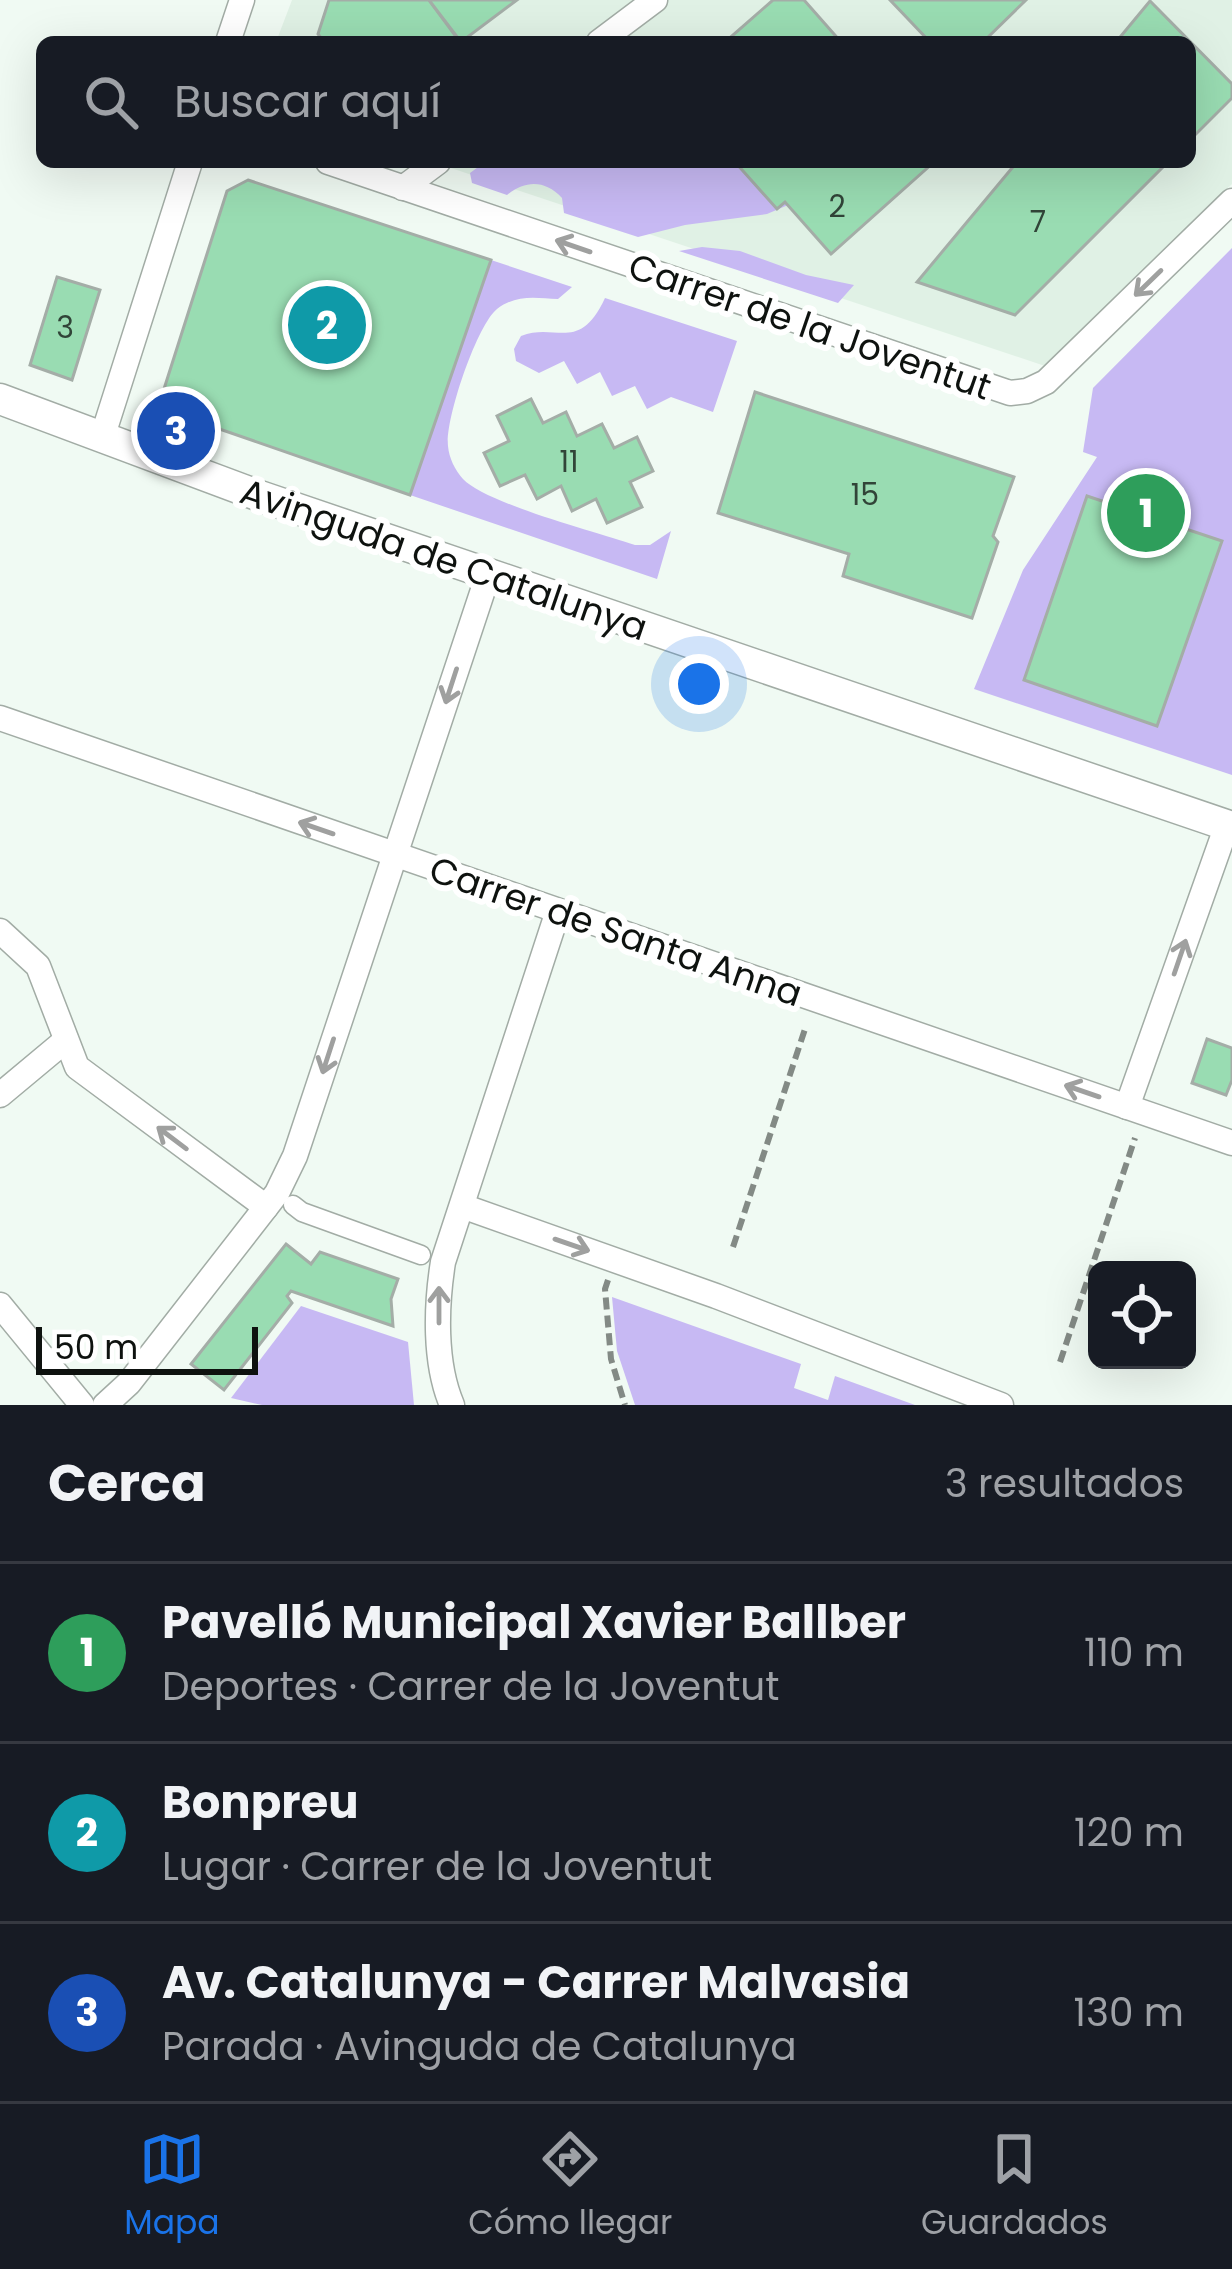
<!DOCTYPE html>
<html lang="es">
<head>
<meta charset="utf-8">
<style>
  :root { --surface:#171b24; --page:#20242c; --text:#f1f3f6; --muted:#9ea1a6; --line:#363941; --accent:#1a73e8 }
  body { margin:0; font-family:Poppins,sans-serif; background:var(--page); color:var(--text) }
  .controls { position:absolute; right:36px; bottom:36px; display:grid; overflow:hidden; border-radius:18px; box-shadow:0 12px 48px #0002 }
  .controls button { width:108px; height:108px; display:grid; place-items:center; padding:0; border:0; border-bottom:3px solid var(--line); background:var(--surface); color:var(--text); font:60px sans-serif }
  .scale { position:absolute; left:36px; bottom:30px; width:222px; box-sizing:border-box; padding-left:12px; border:6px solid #0e120f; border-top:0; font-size:33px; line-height:42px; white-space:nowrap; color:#0e120f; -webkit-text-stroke:9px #fff; paint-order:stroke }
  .you { position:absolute; left:699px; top:684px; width:42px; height:42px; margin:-30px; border:9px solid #fff; border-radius:50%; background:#1a73e8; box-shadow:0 0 0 18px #1a73e833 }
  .badge { display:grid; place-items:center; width:78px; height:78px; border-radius:50%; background:var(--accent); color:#fff; font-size:39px; font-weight:700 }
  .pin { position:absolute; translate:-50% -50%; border:6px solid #fff; box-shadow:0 3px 12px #0006 }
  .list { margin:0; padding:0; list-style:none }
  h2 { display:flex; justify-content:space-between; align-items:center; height:156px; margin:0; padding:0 48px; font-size:51px }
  h2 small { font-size:39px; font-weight:400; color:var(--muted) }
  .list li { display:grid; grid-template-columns:78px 1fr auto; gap:36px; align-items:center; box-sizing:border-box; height:180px; padding:0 48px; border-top:3px solid var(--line) }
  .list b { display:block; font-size:45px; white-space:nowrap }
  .list p { margin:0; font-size:39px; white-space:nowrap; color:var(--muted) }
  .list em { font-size:39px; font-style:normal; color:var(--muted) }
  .icon { flex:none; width:66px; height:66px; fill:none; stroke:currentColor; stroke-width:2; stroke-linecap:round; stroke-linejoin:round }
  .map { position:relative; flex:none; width:1232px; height:1405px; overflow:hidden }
  .search { position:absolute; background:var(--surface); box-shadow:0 12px 48px #0002; left:36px; right:36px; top:36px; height:132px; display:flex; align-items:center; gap:30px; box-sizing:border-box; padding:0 42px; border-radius:18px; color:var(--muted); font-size:45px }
  .sheet { height:696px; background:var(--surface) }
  nav { display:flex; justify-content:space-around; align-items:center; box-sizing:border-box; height:168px; border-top:3px solid var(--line); background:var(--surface); font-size:33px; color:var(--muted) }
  nav a { display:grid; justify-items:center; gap:6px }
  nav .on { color:var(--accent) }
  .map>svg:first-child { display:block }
</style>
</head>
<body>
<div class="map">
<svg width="1232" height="1405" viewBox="0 0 1232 1405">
  <rect width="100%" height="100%" fill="#f0faf3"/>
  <path fill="#e0f1e5" d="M292 0H1232V184L1045 366 433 162H1190V42H276Z"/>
  <g fill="#c7b9f3">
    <path d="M485 162H735L776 209 785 202 788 205 767 214 685 225 638 237 564 213 562 198C545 180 526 180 507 195L472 183 470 173Z"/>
    <path d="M702 247 740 251 806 275 854 285 838 303 679 251Z"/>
    <path d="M1232 248V775L974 689 1023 570 1097 457 1083 452 1093 388Z"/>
    <path d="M491 260 572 287 558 299C535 298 517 294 497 309 477 325 445 419 448 446 449 458 455 470 463 479 487 504 597 532 635 545H650L671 531 657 579 410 495Z"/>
    <path d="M605 298 737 341 713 412 671 397 647 409 635 386 612 396 600 372 577 384 564 361 539 373 516 361 514 349 521 336C556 322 579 354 605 298Z"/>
    <path d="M612 1297 801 1364 794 1388 828 1400 835 1376 915 1405H635L617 1351Z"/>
    <path d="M301 1306 408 1342 414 1405H262L231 1398Z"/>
  </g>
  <g fill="#99dcb2" stroke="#a4ada7" stroke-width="3">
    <path d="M329 0H429L460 42H324L318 34Z"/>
    <path d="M429 0H517L461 42Z"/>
    <path d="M773 0H804L841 42H725Z"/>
    <path d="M890 0H1026L983 42H930Z"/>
    <path d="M1150 1 1232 84V98L1190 140V42H1116Z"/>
    <path d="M735 162H934L831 254 785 202 777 209Z"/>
    <path d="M1017 162H1168L1015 315 917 282Z"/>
    <path d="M248 180 491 260 410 495 176 414 164 389 227 191Z"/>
    <path d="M57 277 100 290 72 380 30 365Z"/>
    <path d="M755 392 1014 477 993 536 998 542 972 618 843 576 849 554 718 513Z"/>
    <path d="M531 399 543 423 566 412 577 436 602 424 614 448 637 437 653 471 630 482 642 507 607 523 596 499 572 511 561 486 537 499 525 475 500 486 484 453 509 441 497 416Z"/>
    <path d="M1087 496 1222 541 1157 726 1024 680Z"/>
    <path d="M1207 1039 1232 1048V1080L1226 1095 1192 1083Z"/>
    <path d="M286 1244 311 1264 320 1252 398 1279 391 1299 393 1326 291 1291 287 1296 292 1303 224 1390 191 1364Z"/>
  </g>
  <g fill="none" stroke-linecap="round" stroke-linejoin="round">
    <g stroke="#a2aca5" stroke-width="21">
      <path id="pedestrian" d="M293 1205 302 1212 421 1255"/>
    </g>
    <g stroke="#a2aca5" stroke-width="27">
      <g id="minor">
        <path d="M228 42 242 0"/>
        <path d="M599 42 655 0"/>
        <path d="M328 162 1010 393 1027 391 1046 382 1232 201"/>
        <path d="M403 188 438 162"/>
        <path d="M102 438 190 162"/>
        <path d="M0 718 1232 1143"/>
        <path d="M0 931 38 966 77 1067 266 1207"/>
        <path d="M0 1095 66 1040"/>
        <path d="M1127 1107 1227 825"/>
        <path d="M462 1206 716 1296 1001 1405"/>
        <path d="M0 1305 82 1405"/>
        <path d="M105 1405 129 1383 277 1193 295 1156 488 575"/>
        <path d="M452 1405C434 1363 436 1306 443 1262L558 911"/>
      </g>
    </g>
    <g stroke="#a2aca5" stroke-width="33">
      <path id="tertiary" d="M0 399 257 495 1232 827"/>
    </g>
    <g stroke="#838a85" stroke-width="6" stroke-dasharray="12 6" stroke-linecap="butt">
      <path d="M733 1247 806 1026"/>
      <path d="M608 1280 605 1289 611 1359 625 1405"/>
      <path d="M1060 1362 1135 1138"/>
    </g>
    <use href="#pedestrian" stroke="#fff" stroke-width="18"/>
    <use href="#minor" stroke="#fff" stroke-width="24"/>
    <use href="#tertiary" stroke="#fff" stroke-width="30"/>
  </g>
  <defs><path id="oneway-shaft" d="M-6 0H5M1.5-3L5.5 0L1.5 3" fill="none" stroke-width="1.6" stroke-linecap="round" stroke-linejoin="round" transform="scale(3)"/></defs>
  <g stroke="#9fa09f">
    <use href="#oneway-shaft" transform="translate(573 246) rotate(-161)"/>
    <use href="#oneway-shaft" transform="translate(1148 283) rotate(136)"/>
    <use href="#oneway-shaft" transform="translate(451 686) rotate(108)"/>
    <use href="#oneway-shaft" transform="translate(316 828) rotate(-161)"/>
    <use href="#oneway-shaft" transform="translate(1180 957) rotate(-71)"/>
    <use href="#oneway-shaft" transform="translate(328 1056) rotate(108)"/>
    <use href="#oneway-shaft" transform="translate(1082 1091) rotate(-161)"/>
    <use href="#oneway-shaft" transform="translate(172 1138) rotate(-143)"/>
    <use href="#oneway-shaft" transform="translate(572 1245) rotate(19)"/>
    <use href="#oneway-shaft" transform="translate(439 1305) rotate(-90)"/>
  </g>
  <g text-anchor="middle" stroke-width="12" stroke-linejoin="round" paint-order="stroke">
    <g font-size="30" fill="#314438">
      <text x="837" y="217">2</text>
      <text x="1038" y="232">7</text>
      <text x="65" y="338">3</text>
      <text x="569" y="472">11</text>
      <text x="865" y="505">15</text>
    </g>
    <g font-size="36" fill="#0e120f" stroke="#fff">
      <text transform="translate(810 326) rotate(19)" y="13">Carrer de la Joventut</text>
      <text transform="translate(444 559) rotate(19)" y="13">Avinguda de Catalunya</text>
      <text transform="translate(616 931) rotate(19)" y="13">Carrer de Santa Anna</text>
    </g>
  </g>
</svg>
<div class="controls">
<button><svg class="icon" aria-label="locate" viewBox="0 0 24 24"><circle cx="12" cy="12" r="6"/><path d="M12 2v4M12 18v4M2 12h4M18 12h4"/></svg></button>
</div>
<div class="scale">50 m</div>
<div class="you"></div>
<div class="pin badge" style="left:1146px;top:513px;background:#2e9e5b">1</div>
<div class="pin badge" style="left:327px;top:325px;background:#0f9aa8">2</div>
<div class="pin badge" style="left:176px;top:431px;background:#1a4fb4">3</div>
<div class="search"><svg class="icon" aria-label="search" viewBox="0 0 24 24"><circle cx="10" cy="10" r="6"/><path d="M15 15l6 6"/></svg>Buscar aquí</div>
</div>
<section class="sheet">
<h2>Cerca<small>3 resultados</small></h2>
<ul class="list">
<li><span class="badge" style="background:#2e9e5b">1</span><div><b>Pavelló Municipal Xavier Ballber</b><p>Deportes · Carrer de la Joventut</p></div><em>110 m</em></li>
<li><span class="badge" style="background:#0f9aa8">2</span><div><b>Bonpreu</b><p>Lugar · Carrer de la Joventut</p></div><em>120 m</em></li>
<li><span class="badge" style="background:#1a4fb4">3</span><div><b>Av. Catalunya - Carrer Malvasia</b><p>Parada · Avinguda de Catalunya</p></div><em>130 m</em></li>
</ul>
</section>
<nav>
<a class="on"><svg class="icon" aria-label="map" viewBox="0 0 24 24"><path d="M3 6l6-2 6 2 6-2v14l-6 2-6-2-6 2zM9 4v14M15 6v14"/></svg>Mapa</a>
<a><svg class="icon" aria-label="directions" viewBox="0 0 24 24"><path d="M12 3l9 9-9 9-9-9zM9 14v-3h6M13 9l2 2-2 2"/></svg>Cómo llegar</a>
<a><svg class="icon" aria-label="saved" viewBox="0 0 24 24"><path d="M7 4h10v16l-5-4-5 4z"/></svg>Guardados</a>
</nav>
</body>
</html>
